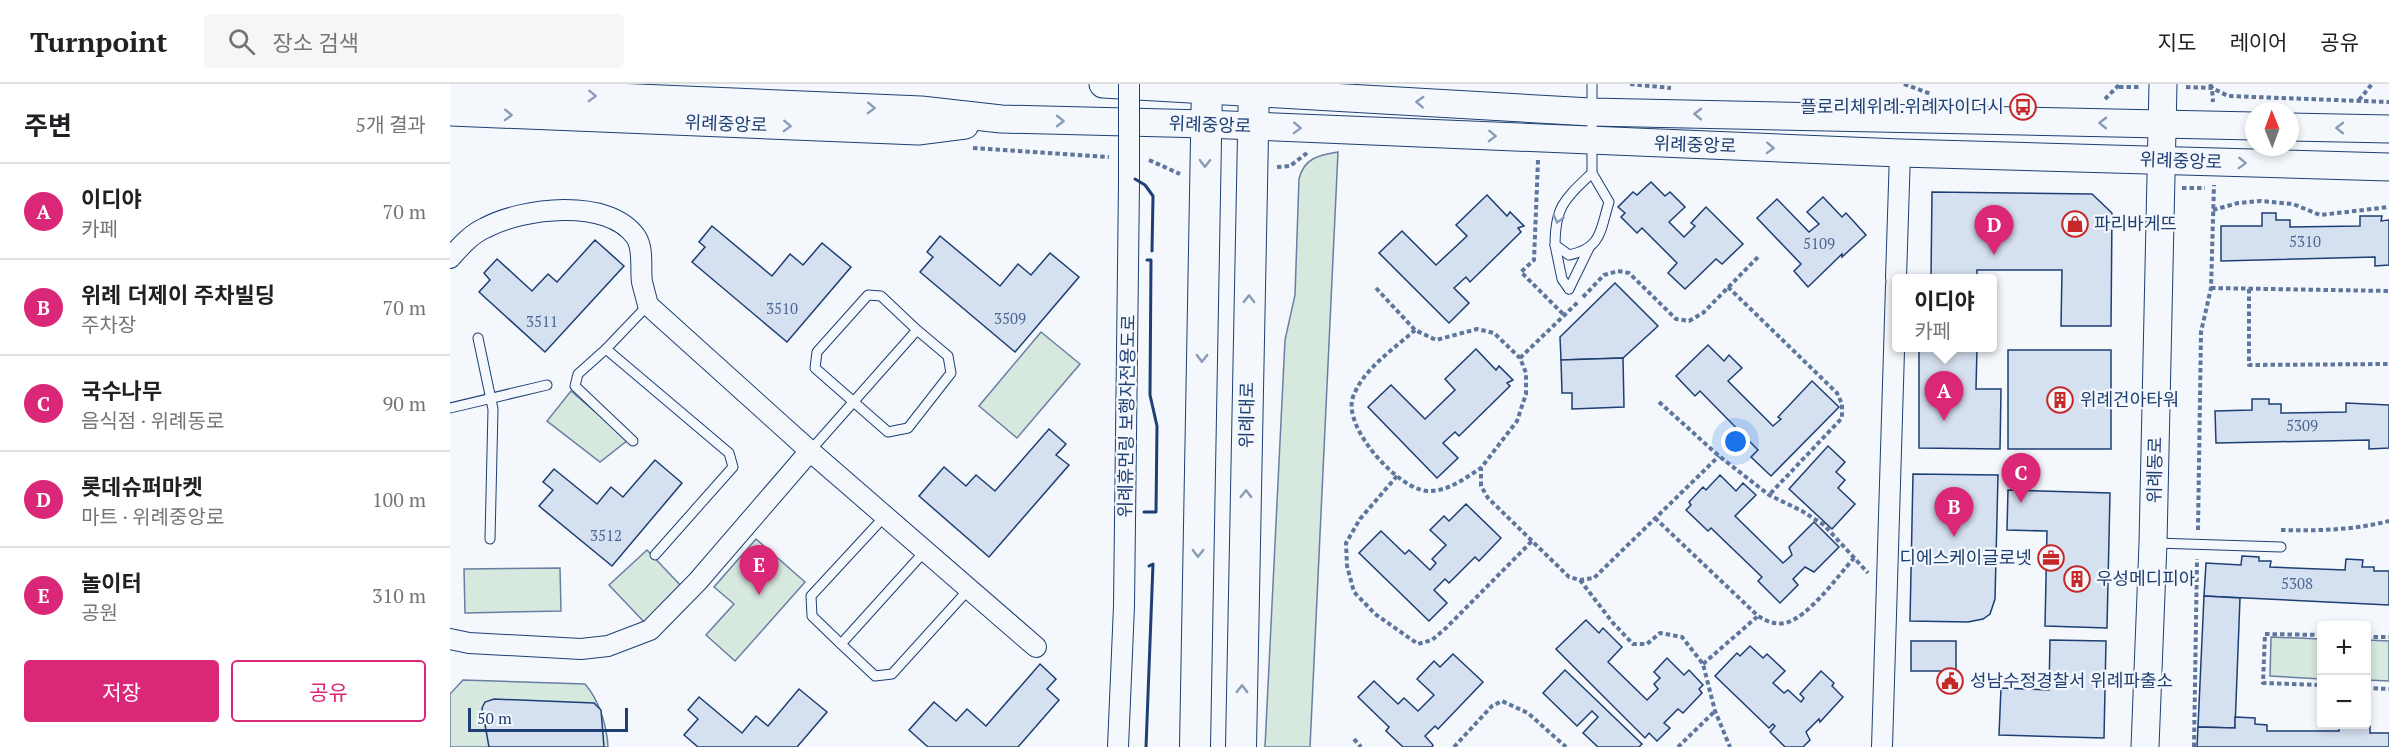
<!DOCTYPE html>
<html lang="ko">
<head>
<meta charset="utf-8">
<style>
  :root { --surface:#fff; --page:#f6f6f6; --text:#202124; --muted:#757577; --line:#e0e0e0; --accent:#db2777 }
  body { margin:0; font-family:"PT Serif","Noto Sans KR",serif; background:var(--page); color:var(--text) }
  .controls { position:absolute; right:18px; bottom:18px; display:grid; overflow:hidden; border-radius:6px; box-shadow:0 3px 9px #0003 }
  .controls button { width:54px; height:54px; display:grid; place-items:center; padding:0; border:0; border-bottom:2px solid var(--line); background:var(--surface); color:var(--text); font:30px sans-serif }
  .compass { position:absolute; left:1795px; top:18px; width:54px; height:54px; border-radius:50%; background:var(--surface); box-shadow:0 3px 9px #0003; rotate:359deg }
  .scale { position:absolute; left:18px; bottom:15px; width:160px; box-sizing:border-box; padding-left:6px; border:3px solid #1d3f73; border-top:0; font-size:16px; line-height:21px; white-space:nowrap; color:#1d3f73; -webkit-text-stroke:4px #f4f7fb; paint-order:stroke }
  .you { position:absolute; left:1286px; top:358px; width:21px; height:21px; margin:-15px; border:4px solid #fff; border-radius:50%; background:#1a73e8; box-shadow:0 0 0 9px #1a73e833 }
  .badge { display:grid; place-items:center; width:39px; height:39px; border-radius:50%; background:var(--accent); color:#fff; font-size:20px; font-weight:700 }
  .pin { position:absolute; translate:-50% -50px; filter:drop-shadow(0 2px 3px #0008) }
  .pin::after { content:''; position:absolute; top:32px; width:21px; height:18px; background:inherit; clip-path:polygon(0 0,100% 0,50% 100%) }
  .popup { position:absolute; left:1442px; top:190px; width:105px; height:78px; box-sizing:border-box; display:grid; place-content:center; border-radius:6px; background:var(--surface); filter:drop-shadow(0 2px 4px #0005); font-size:20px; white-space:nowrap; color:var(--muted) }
  .popup b { font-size:22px; color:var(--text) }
  .popup::after { content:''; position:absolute; left:50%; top:100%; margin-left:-12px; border:12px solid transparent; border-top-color:var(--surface) }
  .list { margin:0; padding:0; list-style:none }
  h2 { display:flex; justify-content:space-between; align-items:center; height:78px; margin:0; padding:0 24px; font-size:26px }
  h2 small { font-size:20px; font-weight:400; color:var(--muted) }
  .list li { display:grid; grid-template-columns:39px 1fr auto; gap:18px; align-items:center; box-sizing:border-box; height:96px; padding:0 24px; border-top:2px solid var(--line) }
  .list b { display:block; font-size:22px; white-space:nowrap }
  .list p { margin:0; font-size:20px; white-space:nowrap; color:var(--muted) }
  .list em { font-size:20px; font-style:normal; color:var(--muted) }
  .actions { display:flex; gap:12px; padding:18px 24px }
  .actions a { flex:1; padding:14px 0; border:2px solid var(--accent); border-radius:6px; text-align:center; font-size:21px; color:var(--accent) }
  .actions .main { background:var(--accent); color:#fff }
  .icon { flex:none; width:33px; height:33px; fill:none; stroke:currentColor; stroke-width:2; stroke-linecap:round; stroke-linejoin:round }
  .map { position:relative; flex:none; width:1939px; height:663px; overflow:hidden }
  header { display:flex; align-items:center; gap:36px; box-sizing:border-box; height:84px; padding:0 30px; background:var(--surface); border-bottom:2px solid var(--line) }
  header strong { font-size:28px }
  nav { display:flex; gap:33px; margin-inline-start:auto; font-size:21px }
  .search { width:420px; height:54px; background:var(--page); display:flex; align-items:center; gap:15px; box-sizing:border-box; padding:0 21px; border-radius:6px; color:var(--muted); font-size:22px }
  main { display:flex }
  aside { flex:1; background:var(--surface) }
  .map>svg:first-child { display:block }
</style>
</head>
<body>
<header>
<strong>Turnpoint</strong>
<div class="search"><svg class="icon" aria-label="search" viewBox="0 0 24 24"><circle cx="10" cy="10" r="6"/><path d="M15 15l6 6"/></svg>장소 검색</div>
<nav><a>지도</a><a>레이어</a><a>공유</a></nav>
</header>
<main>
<aside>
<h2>주변<small>5개 결과</small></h2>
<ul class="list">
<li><span class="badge">A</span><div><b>이디야</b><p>카페</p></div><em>70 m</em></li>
<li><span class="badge">B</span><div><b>위례 더제이 주차빌딩</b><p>주차장</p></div><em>70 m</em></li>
<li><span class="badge">C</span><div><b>국수나무</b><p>음식점 · 위례동로</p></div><em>90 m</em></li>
<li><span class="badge">D</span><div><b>롯데슈퍼마켓</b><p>마트 · 위례중앙로</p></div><em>100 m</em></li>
<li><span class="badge">E</span><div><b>놀이터</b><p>공원</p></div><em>310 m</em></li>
</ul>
<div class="actions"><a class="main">저장</a><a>공유</a></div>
</aside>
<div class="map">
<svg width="1939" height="663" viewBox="0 0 1939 663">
  <rect width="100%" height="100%" fill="#f4f7fb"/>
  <g fill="#d7e8df" stroke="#687fa3" stroke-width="1.5">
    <path d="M888 68 860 663H815L835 256 845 211 849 95C854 74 869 71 888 68Z"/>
    <path d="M591 248 630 280 567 354 529 322Z"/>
    <path d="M121 307 178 356 150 378 97 337Z"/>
    <path d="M306 455 355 498 285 577 256 551 284 520 264 503Z"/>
    <path d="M197 466 233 504 196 540 159 501Z"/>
    <path d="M110 484 111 527 15 529 14 485Z"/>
    <path d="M1821 553 1871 555V595L1820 592Z"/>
    <path d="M1917 556 1939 557V597L1917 596Z"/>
    <path d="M13 596 135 600C149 616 157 642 158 663H0V610Z"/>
  </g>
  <g fill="#d5e0f0" stroke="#1d3f73" stroke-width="1.5">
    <path d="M1201 98 1215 112 1220 108 1235 123 1219 138 1234 153 1245 142 1241 139 1256 123 1293 160 1272 180 1266 175 1235 205 1218 189 1227 179 1192 144 1187 149 1171 133 1175 129 1168 123 1183 108 1187 111Z"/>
    <path d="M1482 108 1642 110 1662 129 1661 242H1611L1612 186H1527V194H1481Z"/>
    <path d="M1037 111 1057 132 1060 128 1074 142 1068 144 1071 148 1020 198 1016 193 1004 204 1019 219 999 239 929 169 952 147 986 181 1017 152 1006 141Z"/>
    <path d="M1373 113 1392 133 1396 129 1416 151 1392 173V170L1358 203 1344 187 1351 180 1307 134 1327 115 1359 148 1369 140 1357 128Z"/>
    <path d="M1812 129H1826V136H1840V143L1910 142V132H1932L1931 137 1939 136V181L1925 182V173L1771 177V142H1812Z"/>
    <path d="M262 142 322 192 340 170 353 181 372 159 401 183 337 258 242 178 255 163 249 158Z"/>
    <path d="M490 152 550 202 568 180 581 191 600 169 629 193 565 268 470 188 483 173 477 168Z"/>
    <path d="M145 156 174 182 95 268 29 208 40 196 34 189 47 175 82 207 98 190 107 198Z"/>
    <path d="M1165 199 1208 242 1173 274 1111 276 1110 253Z"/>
    <path d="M1258 261 1274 277 1279 271 1292 284 1278 297 1323 342 1331 335 1328 333 1362 297 1389 323 1321 392 1301 373 1308 366 1250 307 1245 312 1226 292Z"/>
    <path d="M1469 264H1527L1526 305H1551L1550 365 1469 364Z"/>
    <path d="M1026 265 1046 286 1049 282 1063 296 1057 299 1060 302 1009 352 1005 348 993 359 1008 374 987 394 918 323 941 301 975 335 1005 306 995 295Z"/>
    <rect x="1558" y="266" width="103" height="99"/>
    <path d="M1173 274 1174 323 1122 325V309H1112L1111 276Z"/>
    <path d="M1802 315H1819V320H1831V329L1896 328V319L1939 321V364L1919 365V356L1766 359 1765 327 1802 326Z"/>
    <path d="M599 345 616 360 606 371 619 381 539 473 469 412 494 383 516 402 526 391 545 407Z"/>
    <path d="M1378 362 1395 378 1386 388 1395 396 1388 404 1405 420 1382 445 1339 405Z"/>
    <path d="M205 376 232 399 162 482 89 422 103 406 93 398 104 385 147 420 161 403 173 413Z"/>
    <path d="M1463 390 1548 391 1545 515 1540 530 1533 535 1518 538 1460 537Z"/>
    <path d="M1270 391 1286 407 1293 399 1306 411 1285 432 1333 479 1342 471 1339 463 1364 438 1389 463 1364 488 1355 483 1343 495 1348 501 1330 519 1308 497 1312 493 1261 444 1258 447 1236 426 1241 421 1239 418 1253 403 1256 406Z"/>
    <path d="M1558 406 1660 409 1657 544 1595 542 1597 447 1557 446Z"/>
    <path d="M1016 420 1051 454 1029 477 1025 473 999 499 995 495 984 506 997 519 979 537 909 469 931 447 955 470 959 466 980 486 986 479 982 475 996 461 980 446 994 432 999 437Z"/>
    <path d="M1792 472 1809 473V477H1821L1820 483 1895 486 1896 475 1913 476 1912 483H1924V487H1939V521L1754 512 1756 479 1791 481Z"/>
    <path d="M1754 512 1790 514 1785 644 1748 643Z"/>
    <path d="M1136 536 1149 549 1153 544 1172 563 1158 578 1197 616 1208 605 1204 600 1210 594 1204 588 1217 574 1234 591 1239 586 1253 601 1249 605 1252 609 1233 629 1228 625 1214 639 1220 644 1207 657 1199 649 1195 654 1106 565Z"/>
    <path d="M1600 556 1656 557 1654 654 1549 651 1551 604 1599 606Z"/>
    <rect x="1461" y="557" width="45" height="30"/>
    <path d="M1300 562 1313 574 1317 570 1335 587 1323 599 1334 609 1338 606 1351 618 1354 614 1350 610 1371 587 1384 599 1382 602 1393 613 1370 638 1369 635 1356 648 1360 656 1353 663H1335L1320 648 1325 642 1323 640 1319 644 1265 592 1287 569 1290 572Z"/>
    <path d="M1003 570 1033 598 988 645 985 642 975 652 983 661 982 663H953L936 647 939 643 908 613 924 597 948 620 954 614 968 627 984 611 967 595 984 577 990 583Z"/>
    <path d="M590 580 606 595 597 605 609 616 568 663H478L459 646 484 618 506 637 517 625 536 642Z"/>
    <path d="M1115 586 1192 660 1189 663H1148L1133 649 1148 633 1142 627 1127 642 1093 609Z"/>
    <path d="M349 605 377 628 347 663H248L234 651 248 635 238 626 249 613 292 649 306 632 318 642Z"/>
    <path d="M44 615 144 619 151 626 154 663H39L32 624 35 618Z"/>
    <path d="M1785 633 1805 634V640L1817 641V647H1889V640L1920 642V649H1939V663H1747L1748 643 1785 644Z"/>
  </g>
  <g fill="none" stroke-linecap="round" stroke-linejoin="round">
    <g stroke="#1d3f73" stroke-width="11">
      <g id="lane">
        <path d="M1142 89C1115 115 1105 122 1105 161L1119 171C1152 164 1150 147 1159 118L1142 89V0"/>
        <path d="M1105 161 1112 195 1119 205"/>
        <path d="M1119 205 1139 164"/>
        <path d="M198 221 156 265 279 369 283 383 205 471"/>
        <path d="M28 254 43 325 40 455"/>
        <path d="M156 265 128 290 125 302 183 357"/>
        <path d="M0 324 97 301"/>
        <path d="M360 367 467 246 498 272 501 289 458 344 438 348 365 284 367 268 418 211 431 212 467 246"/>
        <path d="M1705 459 1831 463"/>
        <path d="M475 467 391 560 425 592 442 590 519 505"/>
        <path d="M391 560 362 532 361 512 435 432"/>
      </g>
    </g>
    <g stroke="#1d3f73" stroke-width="22">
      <g id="street">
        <path d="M0 174C10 163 21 150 35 144 72 124 158 113 186 153 194 165 190 184 192 198 194 206 196 213 198 221L360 367 586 563"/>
        <path d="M1446 194 1450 69"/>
        <path d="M0 555 19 559 131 565 158 562 200 546 248 497 360 367"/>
        <path d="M668 663 674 522 679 98"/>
        <path d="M1432 663 1446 201"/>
      </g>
    </g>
    <g stroke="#1d3f73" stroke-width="29">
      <g id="secondary">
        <path d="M653 0 1141 28 1804 42"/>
        <path d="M0 6 471 26 551 35 756 40 1450 69 1939 83"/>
        <path d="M0 28 468 47 515 41"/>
        <path d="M1840 43 1939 45"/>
        <path d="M1695 663 1703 459 1713 0"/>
      </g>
    </g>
    <g stroke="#1d3f73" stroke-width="32">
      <g id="primary">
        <path d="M745 663 757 0"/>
        <path d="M791 663 804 0"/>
      </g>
    </g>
    <g stroke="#5e769c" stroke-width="4" stroke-dasharray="4.5 3" stroke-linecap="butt">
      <path d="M1180 0 1221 4"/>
      <path d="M1454 0 1481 10"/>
      <path d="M1760 0 1762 4 1763 18"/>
      <path d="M1669 3H1689"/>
      <path d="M1736 3 1762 4 1778 12 1939 18"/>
      <path d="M1655 15 1670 0"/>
      <path d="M1909 16 1922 0"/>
      <path d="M523 64 659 73"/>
      <path d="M699 76 730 90"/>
      <path d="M1088 76 1084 176 1071 188 1115 232"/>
      <path d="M827 83 840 82 857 69"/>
      <path d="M1732 104H1755"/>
      <path d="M1763 126 1788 119 1811 117 1843 120 1870 131 1939 123"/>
      <path d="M1278 203 1387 309 1392 320V334L1319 411"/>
      <path d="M926 204 965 246 986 256 1027 245 1044 249 1070 274 1076 289V310L1067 337 1031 384V402L1038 414 1119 493 1130 496 1144 494 1269 372"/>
      <path d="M1761 204 1939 207"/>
      <path d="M1799 205V281L1939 280"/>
      <path d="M1133 213 1154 191 1168 187 1179 189 1226 235 1239 237 1253 229 1309 172"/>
      <path d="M965 246C944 265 913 285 903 313 892 343 948 405 977 407 998 408 1015 394 1031 384"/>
      <path d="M1070 274 1128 218"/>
      <path d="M1209 318 1269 372 1319 411 1352 427 1374 441 1418 489"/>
      <path d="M947 392 910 435 896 459 897 482 904 508 925 530 968 560 982 556 996 544 1082 457"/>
      <path d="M1205 434 1308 532C1317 537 1324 541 1335 539 1358 534 1388 492 1404 474"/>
      <path d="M1748 446 1751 248 1761 204 1764 101"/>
      <path d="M1831 446C1868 447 1904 446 1939 437"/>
      <path d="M1130 496 1163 539 1183 560H1197L1210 549 1232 553 1253 580 1265 627 1280 663"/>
      <path d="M1872 551 1815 550 1813 599 1872 601"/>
      <path d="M1916 553H1939"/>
      <path d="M1253 580 1308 532"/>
      <path d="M1916 604 1939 605"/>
      <path d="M904 655 911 663"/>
      <path d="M1004 663 1042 622 1052 617 1078 629 1116 663"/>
      <path d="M1228 663 1265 627"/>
      <path d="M1744 663 1747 475"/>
    </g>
    <use href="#lane" stroke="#f4f7fb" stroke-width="9"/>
    <use href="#street" stroke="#f4f7fb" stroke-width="20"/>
    <use href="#secondary" stroke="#f4f7fb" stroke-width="27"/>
    <use href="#primary" stroke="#f4f7fb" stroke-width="30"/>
    <g stroke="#1d3f73" stroke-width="22" stroke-linecap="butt">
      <path id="street-bridge" d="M679 98V0"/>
    </g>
    <use href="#street-bridge" stroke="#f4f7fb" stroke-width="20"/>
    <g stroke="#1d3f73" stroke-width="3">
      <path d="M685 95 695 101 703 112 702 167"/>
      <path d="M694 428H706L707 342 700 311 701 176H697"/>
      <path d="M696 663 703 480 699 482"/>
    </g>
  </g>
  <defs><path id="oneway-chevron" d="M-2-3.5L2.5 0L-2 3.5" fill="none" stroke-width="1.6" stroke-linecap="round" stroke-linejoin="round" transform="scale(1.5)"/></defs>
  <g stroke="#889bb7">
    <use href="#oneway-chevron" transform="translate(142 12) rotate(2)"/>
    <use href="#oneway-chevron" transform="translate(970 18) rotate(-177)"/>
    <use href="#oneway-chevron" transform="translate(421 24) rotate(2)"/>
    <use href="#oneway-chevron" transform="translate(1248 30) rotate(-179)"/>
    <use href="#oneway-chevron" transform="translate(58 31) rotate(2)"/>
    <use href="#oneway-chevron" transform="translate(610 37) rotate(1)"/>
    <use href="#oneway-chevron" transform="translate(1653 39) rotate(-179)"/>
    <use href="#oneway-chevron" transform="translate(337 42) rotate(2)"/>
    <use href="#oneway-chevron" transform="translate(847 44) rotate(2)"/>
    <use href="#oneway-chevron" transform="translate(1890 44) rotate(-179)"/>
    <use href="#oneway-chevron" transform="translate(1042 52) rotate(2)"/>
    <use href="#oneway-chevron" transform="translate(1320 64) rotate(2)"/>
    <use href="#oneway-chevron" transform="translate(755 79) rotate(91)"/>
    <use href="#oneway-chevron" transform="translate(1792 79) rotate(2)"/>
    <use href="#oneway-chevron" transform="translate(1108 135) rotate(105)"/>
    <use href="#oneway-chevron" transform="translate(799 215) rotate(-89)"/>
    <use href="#oneway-chevron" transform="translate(752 274) rotate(91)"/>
    <use href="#oneway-chevron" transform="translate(796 410) rotate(-89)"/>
    <use href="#oneway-chevron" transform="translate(748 469) rotate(91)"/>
    <use href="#oneway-chevron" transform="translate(792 605) rotate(-89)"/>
  </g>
  <defs>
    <g id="bus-ring" transform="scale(1.35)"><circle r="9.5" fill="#f4f7fb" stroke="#c62828" stroke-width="1.5"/><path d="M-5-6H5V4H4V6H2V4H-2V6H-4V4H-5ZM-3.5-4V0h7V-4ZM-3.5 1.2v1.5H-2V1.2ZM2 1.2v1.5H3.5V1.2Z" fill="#c62828"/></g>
    <g id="shop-ring" transform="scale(1.35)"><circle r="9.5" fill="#f4f7fb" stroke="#c62828" stroke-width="1.5"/><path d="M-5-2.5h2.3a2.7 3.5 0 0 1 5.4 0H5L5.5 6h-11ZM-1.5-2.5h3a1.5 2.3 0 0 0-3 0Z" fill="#c62828"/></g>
    <g id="building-ring" transform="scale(1.35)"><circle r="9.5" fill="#f4f7fb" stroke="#c62828" stroke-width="1.5"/><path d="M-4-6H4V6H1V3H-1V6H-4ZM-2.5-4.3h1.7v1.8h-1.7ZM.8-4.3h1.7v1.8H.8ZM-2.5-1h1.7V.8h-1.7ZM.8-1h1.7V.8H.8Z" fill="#c62828"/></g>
    <g id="office-ring" transform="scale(1.35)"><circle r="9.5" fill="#f4f7fb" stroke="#c62828" stroke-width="1.5"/><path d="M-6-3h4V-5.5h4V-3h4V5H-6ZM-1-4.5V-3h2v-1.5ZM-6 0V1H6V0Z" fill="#c62828"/></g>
    <g id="civic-ring" transform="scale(1.35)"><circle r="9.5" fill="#f4f7fb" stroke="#c62828" stroke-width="1.5"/><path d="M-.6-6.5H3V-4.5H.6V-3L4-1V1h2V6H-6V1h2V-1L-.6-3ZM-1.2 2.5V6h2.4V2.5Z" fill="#c62828"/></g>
  </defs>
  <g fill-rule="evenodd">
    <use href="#bus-ring" x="1573" y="23"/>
    <use href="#shop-ring" x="1625" y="140"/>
    <use href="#building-ring" x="1610" y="316"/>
    <use href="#office-ring" x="1601" y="474"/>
    <use href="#building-ring" x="1627" y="495"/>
    <use href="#civic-ring" x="1500" y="597"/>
  </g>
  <g text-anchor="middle" stroke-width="4.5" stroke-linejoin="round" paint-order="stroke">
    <g font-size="15" fill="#4b6792">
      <text x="1855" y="163">5310</text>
      <text x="1369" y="165">5109</text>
      <text x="332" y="230">3510</text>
      <text x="560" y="240">3509</text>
      <text x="92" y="243">3511</text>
      <text x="1852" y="347">5309</text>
      <text x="156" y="457">3512</text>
      <text x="1847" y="505">5308</text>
    </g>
    <g font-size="18" fill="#1d3f73" stroke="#f4f7fb" text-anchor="start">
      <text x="1554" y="29" text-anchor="end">플로리체위례.위례자이더시</text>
      <text x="1644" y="146">파리바게뜨</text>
      <text x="1630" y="322">위례건아타워</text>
      <text x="1582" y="480" text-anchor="end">디에스케이글로넷</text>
      <text x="1646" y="501">우성메디피아</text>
      <text x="1520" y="603">성남수정경찰서 위례파출소</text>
    </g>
    <g font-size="18" fill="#1d3f73" stroke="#f4f7fb">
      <text transform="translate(276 40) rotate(2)" y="6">위례중앙로</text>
      <text transform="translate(760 41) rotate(2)" y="6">위례중앙로</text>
      <text transform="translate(1245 61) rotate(2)" y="6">위례중앙로</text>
      <text transform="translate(1731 77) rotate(2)" y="6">위례중앙로</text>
      <text transform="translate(797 331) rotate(-89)" y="6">위례대로</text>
      <text transform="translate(677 332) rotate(-89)" y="6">위례휴먼링 보행자전용도로</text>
      <text transform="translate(1705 386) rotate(-89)" y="6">위례동로</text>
    </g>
  </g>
</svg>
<div class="controls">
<button>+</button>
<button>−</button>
</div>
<svg class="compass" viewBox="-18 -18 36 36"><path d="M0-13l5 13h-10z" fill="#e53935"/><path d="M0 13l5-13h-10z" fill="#757577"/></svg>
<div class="scale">50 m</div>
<div class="you"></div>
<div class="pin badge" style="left:1494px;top:337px">A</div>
<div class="popup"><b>이디야</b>카페</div>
<div class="pin badge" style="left:1504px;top:453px">B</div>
<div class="pin badge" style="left:1571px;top:419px">C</div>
<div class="pin badge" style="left:1544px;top:171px">D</div>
<div class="pin badge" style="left:309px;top:511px">E</div>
</div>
</main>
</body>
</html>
